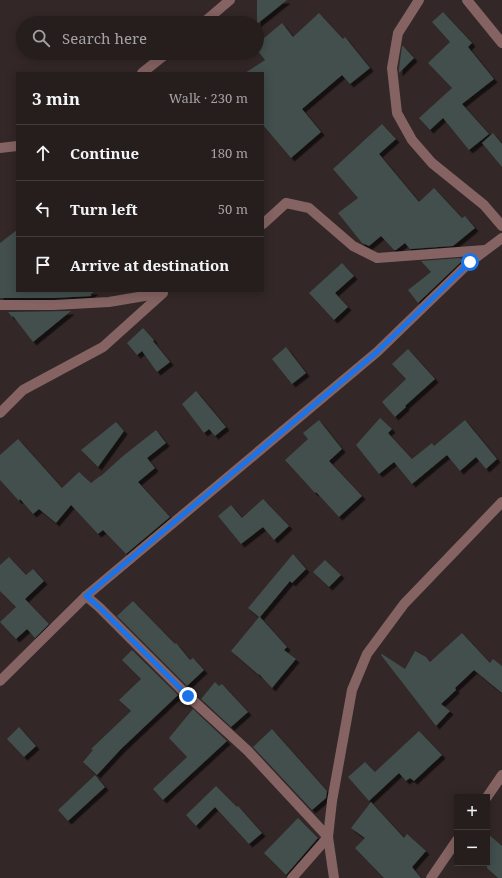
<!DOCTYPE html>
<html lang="en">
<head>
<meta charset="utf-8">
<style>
  :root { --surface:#261d1d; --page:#2e2626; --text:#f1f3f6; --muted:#a4a2a4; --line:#423b3b }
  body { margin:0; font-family:"Noto Serif",serif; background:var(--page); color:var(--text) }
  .controls { position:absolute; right:12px; bottom:12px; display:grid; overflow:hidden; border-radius:0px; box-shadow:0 2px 10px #0003 }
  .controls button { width:36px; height:36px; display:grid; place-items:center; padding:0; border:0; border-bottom:1px solid var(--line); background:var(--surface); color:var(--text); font:20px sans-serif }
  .stop { position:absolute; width:12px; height:12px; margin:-9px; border:3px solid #1a73e8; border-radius:50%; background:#fff }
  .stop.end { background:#1a73e8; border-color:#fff; box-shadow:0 1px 4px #0008 }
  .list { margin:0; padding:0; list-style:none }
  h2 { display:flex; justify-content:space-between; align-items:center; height:52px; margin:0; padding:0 16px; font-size:17px }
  h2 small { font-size:13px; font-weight:400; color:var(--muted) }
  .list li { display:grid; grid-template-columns:26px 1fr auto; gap:12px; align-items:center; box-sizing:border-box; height:56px; padding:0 16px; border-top:1px solid var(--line) }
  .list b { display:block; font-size:15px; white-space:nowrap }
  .list em { font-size:13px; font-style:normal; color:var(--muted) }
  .icon { flex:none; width:22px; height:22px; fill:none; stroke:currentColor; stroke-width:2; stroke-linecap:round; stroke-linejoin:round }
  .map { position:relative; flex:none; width:502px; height:878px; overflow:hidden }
  .search { position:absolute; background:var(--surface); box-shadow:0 2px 10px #0003; left:16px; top:16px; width:248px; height:44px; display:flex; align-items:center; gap:10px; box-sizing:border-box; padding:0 14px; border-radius:22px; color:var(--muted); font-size:15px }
  .panel { position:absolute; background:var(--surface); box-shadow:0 2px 10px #0003; left:16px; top:72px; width:248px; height:220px; border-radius:0px }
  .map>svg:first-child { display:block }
</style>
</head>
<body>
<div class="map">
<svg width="502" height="878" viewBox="0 0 502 878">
  <defs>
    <filter id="shadow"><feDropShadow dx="3.5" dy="3.5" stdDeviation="0" flood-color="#0009"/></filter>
  </defs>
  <rect width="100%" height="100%" fill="#332727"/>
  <g fill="#424f4d" filter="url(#shadow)">
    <path d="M257 0H287L257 24Z"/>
    <path d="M443 12 472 43 468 47 494 79 462 104 489 134 469 150 443 118 430 130 419 118 452 88 428 63 450 42 432 22Z"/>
    <path d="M319 13 343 39 345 37 370 68 350 84 342 75 302 109 321 132 291 158 263 125V73H245L265 60 257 50V44L282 23 293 37Z"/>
    <path d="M402 46H403L414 58 399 73V68Z"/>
    <path d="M382 124 396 139 379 154 419 202 434 188 462 218 465 216 475 228 453 246 410 249 405 243 396 250H394L381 236 369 246 362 243 338 213 358 198 333 169Z"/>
    <path d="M493 133 502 144V167L482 143Z"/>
    <path d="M17 230V291H95L90 295 92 296 54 298H0V243Z"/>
    <path d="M460 258 462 261 418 303 408 290 431 272 421 261Z"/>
    <path d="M342 263 354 276 335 293 348 307 334 320 309 293Z"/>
    <path d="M71 311 33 342 13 316 12 317 8 312Z"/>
    <path d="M143 328 154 340 153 341 170 362 157 372 142 351 137 355 127 343Z"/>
    <path d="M286 347 306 373 292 384 272 359Z"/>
    <path d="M408 349 435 379 405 406 406 407 395 417 382 402 406 379 392 364Z"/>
    <path d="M196 391 226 427 215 436 209 429 204 433 182 404Z"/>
    <path d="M380 418 392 429 388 433 412 459 432 443 434 446 465 420 497 459 486 469 476 457 460 471 447 455 412 484 394 462 379 474 356 445Z"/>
    <path d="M319 420 342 449 329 461 362 496 339 517 316 492 315 493 285 460 308 439 303 433Z"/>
    <path d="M116 422 124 431 98 467 81 450Z"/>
    <path d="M156 430 166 443 147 458 155 468 138 482 170 517 126 554 103 530 98 534 71 505 56 523 39 509 33 514 20 499 19 501 0 480V455L18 439 62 488 79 472 91 483 100 476H101L123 456Z"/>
    <path d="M263 499 289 526 274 540 263 527 241 544 218 516 231 505 242 518Z"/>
    <path d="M293 554 306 569 292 583 290 581 260 617 287 647 284 650 296 659 272 688 259 674V675L231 651 259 617 248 608Z"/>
    <path d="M9 557 26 575 33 569 44 581 25 599 49 624 35 638 27 629 16 639 0 622 16 607 0 591V565Z"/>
    <path d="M325 560 341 575 329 587 313 572Z"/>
    <path d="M133 601 175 644 176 643 190 660 193 658 204 670 187 686 117 616Z"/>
    <path d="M462 633 490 663 493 659 502 666V693L474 670 455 688 456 690 441 704 450 711 436 726 381 655 382 654 405 669 415 651 426 657 430 662Z"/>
    <path d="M132 650 178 695 121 749 97 775 83 762 93 750 91 749 131 711 119 700 141 679 122 660Z"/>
    <path d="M215 682 219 686 222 684 248 712 231 727 201 699Z"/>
    <path d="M193 709 227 741 163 800 153 789 187 757 169 738Z"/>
    <path d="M19 727 36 746 24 757 7 739Z"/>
    <path d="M272 729 327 791 326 798 312 810 253 747Z"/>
    <path d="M419 731 442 755 414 781 410 778 406 781 399 773 369 801 348 777 365 762 375 772Z"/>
    <path d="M95 775 105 787 68 821 58 810Z"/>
    <path d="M216 786 237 807 238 806 262 833 249 844 215 807 196 826 186 815Z"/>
    <path d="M371 802 404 838 407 834 426 851 412 867 421 878H384L355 848 365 838 351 828Z"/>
    <path d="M298 818 318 838 286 875 264 853Z"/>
    <path d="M487 833 502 846V878H498L487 868Z"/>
  </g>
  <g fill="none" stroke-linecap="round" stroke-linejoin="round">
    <g stroke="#846362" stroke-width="10">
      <path d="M419 0 398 33 392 68 397 113 412 140 432 163 484 205 502 226"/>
      <path d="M467 0 502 43"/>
      <path d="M203 23 230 0"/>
      <path d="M142 73 167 53"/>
      <path d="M0 148 17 146"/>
      <path d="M263 224 286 203 309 208 353 246 377 258 485 250"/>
      <path d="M0 305H54L109 302 162 293"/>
      <path d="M0 413 23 390 103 347 163 293"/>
      <path d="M86 596 99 607 188 696 248 751 328 837 334 878"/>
      <path d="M0 681 86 596 377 352 470 262 502 238"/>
      <path d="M487 797 502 775"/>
      <path d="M292 878 328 837 332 801 352 690 367 654 404 604 502 502"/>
      <path d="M431 878 457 840"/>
    </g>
  </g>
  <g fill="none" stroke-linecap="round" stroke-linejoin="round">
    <path stroke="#1a73e8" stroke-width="5" d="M188 696 99 607 86 596 377 352 470 262"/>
  </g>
</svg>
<div class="controls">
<button>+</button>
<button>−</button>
</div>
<div class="stop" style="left:470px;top:262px"></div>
<div class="stop end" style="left:188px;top:696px"></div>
<div class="search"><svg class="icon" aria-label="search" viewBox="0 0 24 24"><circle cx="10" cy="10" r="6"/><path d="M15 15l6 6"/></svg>Search here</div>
<section class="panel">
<h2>3 min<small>Walk · 230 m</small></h2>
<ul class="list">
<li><svg class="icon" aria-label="ahead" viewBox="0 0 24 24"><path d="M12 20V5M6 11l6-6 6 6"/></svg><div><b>Continue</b></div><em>180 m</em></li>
<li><svg class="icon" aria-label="left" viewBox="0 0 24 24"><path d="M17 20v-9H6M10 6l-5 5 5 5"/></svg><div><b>Turn left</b></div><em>50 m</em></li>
<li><svg class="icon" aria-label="arrive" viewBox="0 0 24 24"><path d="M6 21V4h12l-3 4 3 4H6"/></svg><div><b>Arrive at destination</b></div></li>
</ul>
</section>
</div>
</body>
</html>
